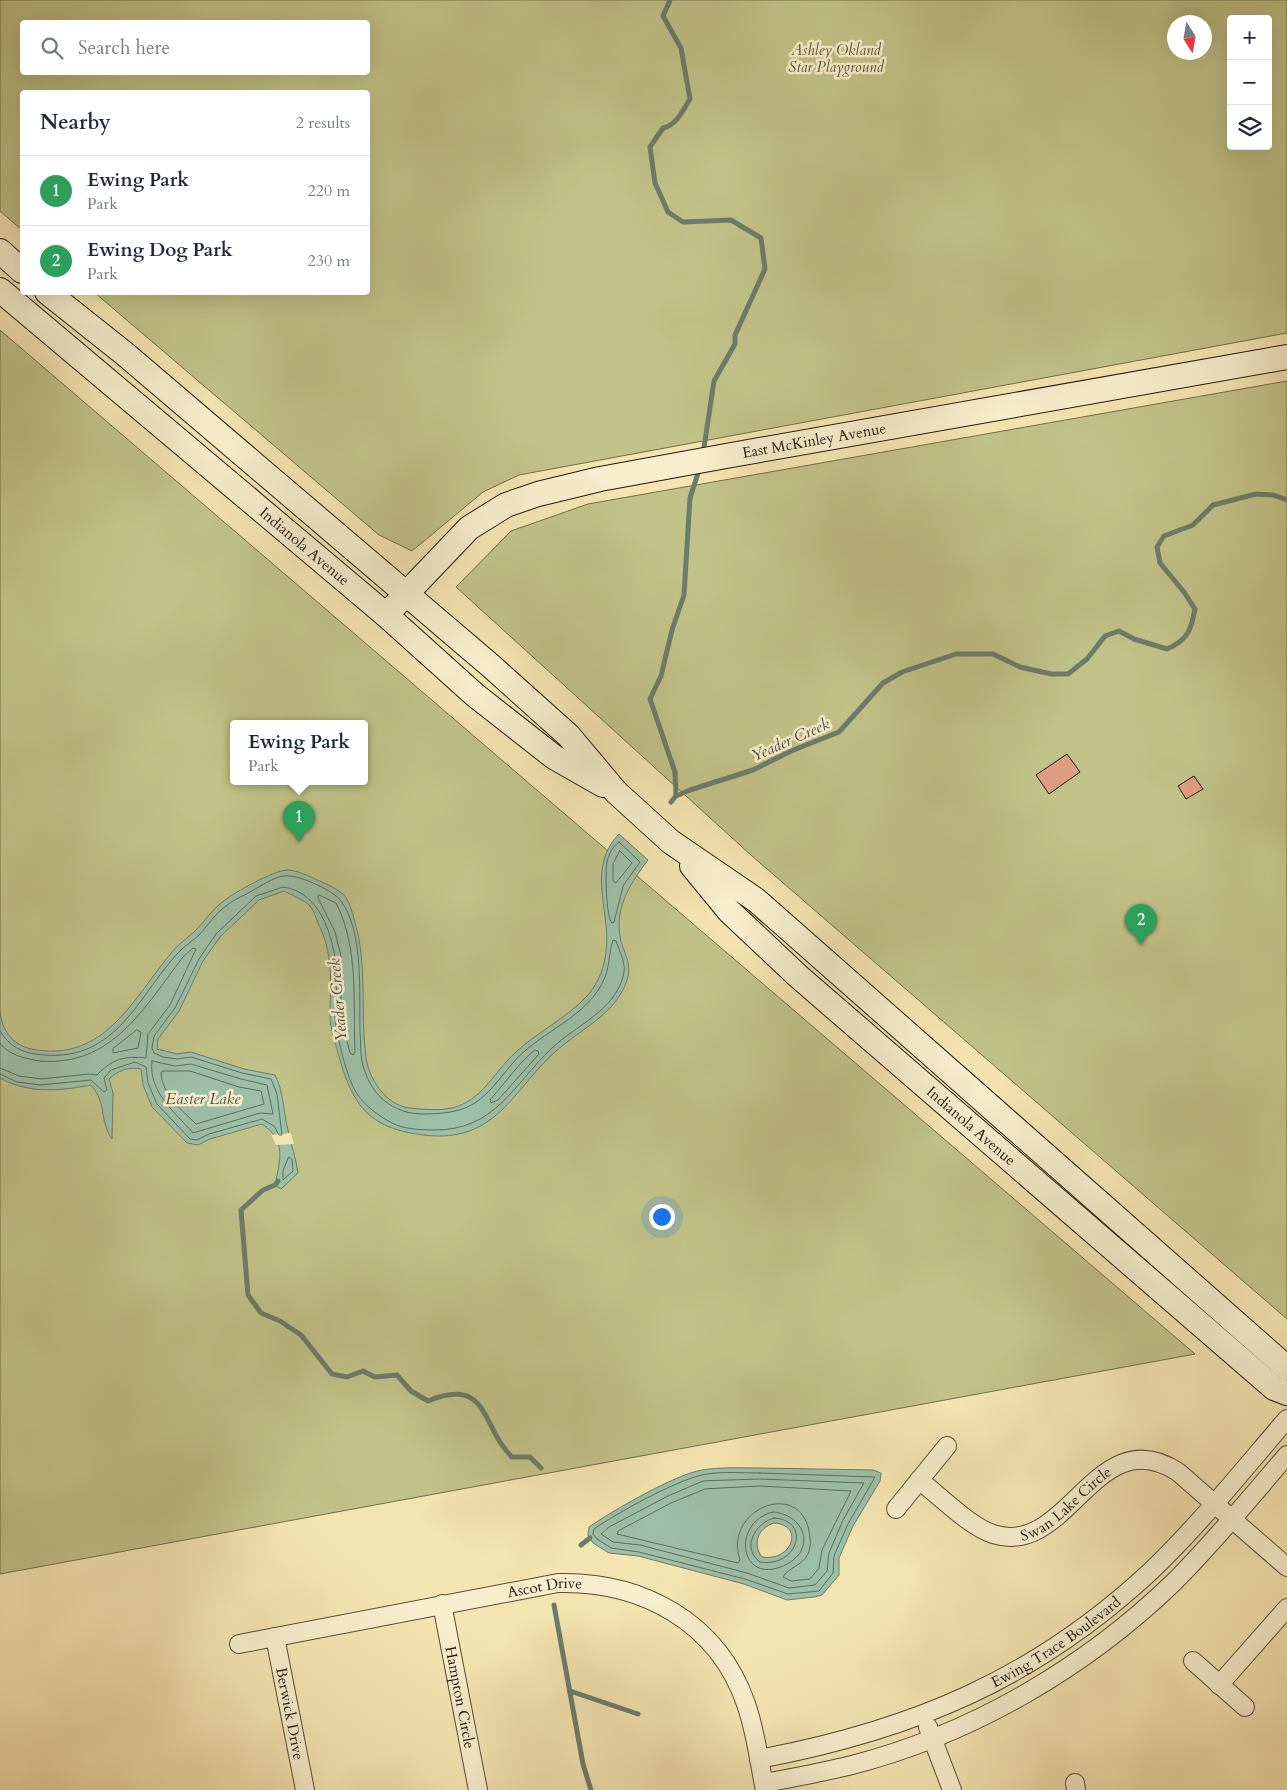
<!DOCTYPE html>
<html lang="en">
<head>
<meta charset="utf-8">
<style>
  :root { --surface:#fff; --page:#f2f2f3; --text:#1f2937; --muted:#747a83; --line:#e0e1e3; --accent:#8f2418 }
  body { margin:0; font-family:Cardo,serif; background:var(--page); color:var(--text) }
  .controls { position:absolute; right:15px; top:15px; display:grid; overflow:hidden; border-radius:5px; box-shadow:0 5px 20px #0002 }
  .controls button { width:45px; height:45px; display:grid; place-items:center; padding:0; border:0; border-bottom:1px solid var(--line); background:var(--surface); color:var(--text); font:25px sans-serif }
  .compass { position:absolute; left:1167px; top:15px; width:45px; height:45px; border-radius:50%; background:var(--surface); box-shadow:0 5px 20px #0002; rotate:169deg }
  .you { position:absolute; left:661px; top:1216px; width:18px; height:18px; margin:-12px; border:4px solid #fff; border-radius:50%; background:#1a73e8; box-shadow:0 0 0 8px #1a73e833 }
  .badge { display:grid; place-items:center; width:32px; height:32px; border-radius:50%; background:var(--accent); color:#fff; font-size:16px; font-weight:700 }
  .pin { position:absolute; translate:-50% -41px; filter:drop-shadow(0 1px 2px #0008) }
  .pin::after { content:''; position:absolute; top:26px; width:18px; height:15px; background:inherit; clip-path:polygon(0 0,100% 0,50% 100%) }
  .popup { position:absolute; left:230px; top:720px; width:138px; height:65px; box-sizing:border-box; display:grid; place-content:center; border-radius:5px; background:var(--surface); filter:drop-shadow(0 1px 4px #0005); font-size:16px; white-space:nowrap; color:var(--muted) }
  .popup b { font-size:19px; color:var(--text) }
  .popup::after { content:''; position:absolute; left:50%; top:100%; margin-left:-10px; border:10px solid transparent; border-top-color:var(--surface) }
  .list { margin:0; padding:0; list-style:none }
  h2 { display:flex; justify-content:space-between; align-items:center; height:65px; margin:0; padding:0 20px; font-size:21px }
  h2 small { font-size:16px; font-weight:400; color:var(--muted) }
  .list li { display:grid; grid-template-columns:32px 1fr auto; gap:15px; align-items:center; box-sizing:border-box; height:70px; padding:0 20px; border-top:1px solid var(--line) }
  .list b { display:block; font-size:19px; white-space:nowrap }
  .list p { margin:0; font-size:16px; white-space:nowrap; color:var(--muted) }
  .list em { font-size:16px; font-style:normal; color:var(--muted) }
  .icon { flex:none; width:28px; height:28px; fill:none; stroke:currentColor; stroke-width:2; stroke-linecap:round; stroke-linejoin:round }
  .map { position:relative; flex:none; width:1287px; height:1790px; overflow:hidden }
  .search { position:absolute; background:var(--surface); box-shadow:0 5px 20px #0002; left:20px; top:20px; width:350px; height:55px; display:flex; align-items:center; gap:12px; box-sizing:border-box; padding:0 18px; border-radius:5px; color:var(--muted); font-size:19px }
  .panel { position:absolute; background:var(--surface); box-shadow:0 5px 20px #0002; left:20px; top:90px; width:350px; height:205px; border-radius:5px }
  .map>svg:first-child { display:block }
</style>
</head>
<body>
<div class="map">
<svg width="1287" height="1790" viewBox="0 0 1287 1790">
  <rect width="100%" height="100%" fill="#f4e4b0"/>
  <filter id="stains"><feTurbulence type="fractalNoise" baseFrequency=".004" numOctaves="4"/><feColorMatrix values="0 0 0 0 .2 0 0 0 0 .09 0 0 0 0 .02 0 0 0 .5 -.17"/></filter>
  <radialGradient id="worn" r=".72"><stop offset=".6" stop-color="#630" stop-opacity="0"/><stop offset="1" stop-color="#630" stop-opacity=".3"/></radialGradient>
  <g fill="#c1c287" stroke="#726d4c" fill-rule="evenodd">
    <path d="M0 0H1287V333L519 475 483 492 412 551 379 535 95 293 368 292V92H22V230L0 211ZM1231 19H1268V146H1231ZM368 22V72H22V22ZM1204 22V52H1174V22Z"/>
    <path d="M0 330 1195 1354 0 1574ZM234 723H364V781H234Z"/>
    <path d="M1287 381V1319L752 856 456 587 511 531 588 504Z"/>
  </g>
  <g fill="#9cbfa8" stroke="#6c7c6b" fill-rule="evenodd">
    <path d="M619 834 648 860C631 883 615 906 620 936 622 951 633 963 627 980 616 1014 582 1028 556 1051 512 1090 497 1144 423 1135 367 1128 352 1104 338 1053 335 1041 330 1028 330 1016 330 983 334 954 318 923 316 918 314 911 310 906 305 900 291 895 284 891L259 900 220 937 203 961 179 1011 158 1039 157 1049 177 1054 191 1052 244 1069 275 1075C284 1092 283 1111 288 1130 291 1144 296 1158 298 1173L281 1189 275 1185C280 1160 287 1141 262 1124L210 1139 198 1145 187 1143 152 1107 143 1085 141 1069C130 1066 117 1071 109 1079L113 1093 112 1139C98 1118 108 1105 91 1085 59 1091 29 1094 0 1078V1011C2 1030 11 1044 31 1049 105 1064 134 997 172 952 179 943 189 937 196 930 205 921 212 910 222 902 234 893 275 869 289 870 297 871 308 875 315 879 324 883 336 888 343 894 349 900 352 911 354 919 368 964 360 1011 366 1058 369 1079 386 1105 409 1108 421 1109 439 1111 452 1108 482 1101 494 1072 515 1053 537 1032 567 1018 587 996 596 986 603 972 605 958 614 916 584 870 619 834Z"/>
    <path d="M760 1468 873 1470 881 1473 880 1481 853 1526 839 1558V1575L822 1595 814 1597 787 1600 744 1584 638 1556 609 1553 593 1543 588 1535 589 1527C612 1511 676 1474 702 1470 721 1467 741 1468 760 1468ZM774 1523C805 1525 792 1562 762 1557 752 1544 758 1528 774 1523Z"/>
  </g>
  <path fill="#f4e4b0" d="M291 1133 294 1144 276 1145 271 1135Z"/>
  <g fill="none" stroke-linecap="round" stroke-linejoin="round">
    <g stroke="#606c5c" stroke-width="1">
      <path d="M619 842 640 862 623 886 614 922 612 923C606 917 605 871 607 862 609 854 612 847 619 842Z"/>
      <path d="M620 851 632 863 616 883 613 881V864Z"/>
      <path d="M319 895 336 903C359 947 353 1004 355 1052L353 1055 350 1053 341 1017V956L335 932 318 898Z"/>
      <path d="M137 1030 141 1032 138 1048 113 1053V1049Z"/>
      <path d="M0 1031C12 1049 23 1053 44 1055 117 1061 138 996 178 953 184 946 193 941 200 934 208 925 216 913 226 906 234 899 246 895 255 889 265 884 278 874 290 876 303 877 334 891 341 901 364 932 359 995 360 1032 361 1042 360 1052 362 1061 369 1094 392 1115 426 1114 475 1113 482 1100 512 1064 539 1031 589 1018 605 977 610 964 609 951 613 940L616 941C620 953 627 964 623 977 613 1012 576 1025 552 1048 513 1085 495 1131 433 1130 420 1130 403 1129 392 1123 379 1116 365 1106 357 1094 347 1079 337 1037 335 1018 334 1006 337 993 337 980 336 946 324 892 283 887L256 896 216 934 199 959 175 1008 154 1036 152 1048 154 1053 163 1057 177 1059 191 1057 242 1073 271 1079 277 1094 282 1135H279L274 1126 262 1119 209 1134 197 1140 190 1139 157 1104 148 1083 146 1067 135 1062 111 1070 104 1078 107 1090 104 1092 91 1080 40 1085 17 1082 0 1074"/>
      <path d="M0 1043C8 1055 26 1059 40 1061 113 1067 145 1006 183 957L193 948 196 949 170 1005 148 1034 146 1058C125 1056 113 1058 97 1075L89 1074 41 1079 19 1076 0 1068"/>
      <path d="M535 1050 538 1051 539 1054 498 1100 491 1103 490 1100 521 1063Z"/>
      <path d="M152 1061 175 1066 191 1064 241 1079 267 1085 273 1114 260 1113 193 1133C175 1112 148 1092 152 1061Z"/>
      <path d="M164 1071H190L239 1087 261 1091 264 1104 196 1124C182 1110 162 1095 161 1073Z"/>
      <path d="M289 1157 292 1159 293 1171 283 1180V1171Z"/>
      <path d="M760 1473 875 1477 848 1524 834 1556 833 1573 819 1591 788 1594 745 1579 639 1552 611 1548 597 1539 593 1534 594 1529C617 1513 675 1481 702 1475 720 1471 741 1473 760 1473Z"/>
      <path d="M760 1479 864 1483 843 1520 829 1553 827 1571 815 1585 789 1588 747 1573 640 1545 613 1542 601 1534 609 1527 668 1496 703 1481Z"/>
      <path d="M760 1486 851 1491 822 1550 819 1568 810 1579 791 1581 783 1577C788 1568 803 1565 808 1554 812 1544 810 1536 808 1527 795 1480 723 1511 740 1560L738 1563 617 1534 618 1531 671 1503 705 1489Z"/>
      <path d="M773 1512C793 1513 811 1531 801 1551 798 1557 789 1564 783 1566 739 1585 731 1522 773 1512Z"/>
      <path d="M774 1518C812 1520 798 1568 760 1562 741 1548 755 1523 774 1518Z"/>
    </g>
    <g stroke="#6c7c6b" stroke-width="5">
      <path d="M670 0 663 16 681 48 690 99C683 110 677 125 663 128L650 147 655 183 668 212 683 222 731 220 761 238 765 269 735 335V344L714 381 703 454"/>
      <path d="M676 796 675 772 650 699 661 676 672 630 684 595 690 498 700 467"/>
      <path d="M671 802 676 796 690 790 753 770 791 751 839 732 883 683 902 672 956 654H993L1020 667 1051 674H1068L1087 659 1105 636 1119 631 1134 639 1167 649C1188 640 1191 630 1195 609L1184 592 1160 563 1157 547 1164 536 1193 525 1213 505 1256 494 1273 495 1287 500"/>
      <path d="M278 1181 275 1185 263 1190 241 1210 248 1295 261 1313 280 1321 301 1335 332 1374 347 1377 363 1371 375 1377 397 1375 411 1391 428 1401C490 1376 480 1426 512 1457H530L541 1468"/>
      <path d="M581 1545 590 1538"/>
      <path d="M554 1605 583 1764 591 1790"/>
      <path d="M570 1691 638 1714"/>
    </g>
  </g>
  <g fill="#df9e80" stroke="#231810">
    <path d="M1067 754 1080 772 1049 794 1036 775Z"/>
    <path d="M1194 776 1203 789 1186 799 1178 786Z"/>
  </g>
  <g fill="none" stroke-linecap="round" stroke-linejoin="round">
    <g stroke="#574b38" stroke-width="20">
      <g id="minor">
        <path id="s1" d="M919 1480C940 1496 969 1526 993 1534 1068 1559 1096 1418 1178 1472L1287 1567"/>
        <path d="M896 1509 947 1446"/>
        <path id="s2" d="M442 1604 478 1790"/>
        <path id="s3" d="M275 1637 305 1790"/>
        <path id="s4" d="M239 1644 558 1583C642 1581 718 1622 746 1704 756 1732 759 1762 765 1790"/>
        <path d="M1193 1661 1245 1707"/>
        <path d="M1219 1685 1287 1608"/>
        <path d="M928 1727 952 1790"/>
        <path id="s5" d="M759 1759C913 1730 1035 1679 1151 1571 1200 1524 1243 1470 1287 1419"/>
        <path d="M764 1783C793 1778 823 1772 852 1765 972 1734 1085 1668 1174 1582 1214 1542 1250 1498 1287 1455"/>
        <path d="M1075 1783 1076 1790"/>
      </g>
    </g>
    <g stroke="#231810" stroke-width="26">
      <g id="secondary">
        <path d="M0 251 22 271"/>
        <path id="s6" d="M0 290 386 615 475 695 554 757 603 785"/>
        <path d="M47 292 125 354 491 666 569 736 616 792 671 842 756 900 1287 1368"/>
        <path id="s7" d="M386 615 469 528 506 505 538 494 600 479 726 456 1287 357"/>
        <path id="s8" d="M692 866 729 911 798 976 1274 1388 1287 1393"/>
      </g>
    </g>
    <use href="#minor" stroke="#f8edcc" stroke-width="18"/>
    <use href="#secondary" stroke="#f8edcc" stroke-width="24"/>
  </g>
  <g text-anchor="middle" stroke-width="5" stroke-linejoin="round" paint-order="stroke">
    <g font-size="15" font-style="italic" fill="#5a543a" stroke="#f8edcc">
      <text x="836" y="55">Ashley Okland<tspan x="836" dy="17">Star Playground</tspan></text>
    </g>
    <g font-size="15" fill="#231810" stroke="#f8edcc">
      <text dy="5" stroke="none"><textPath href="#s7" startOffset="479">East McKinley Avenue</textPath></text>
      <text dy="5" stroke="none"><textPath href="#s6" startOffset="398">Indianola Avenue</textPath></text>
      <text dy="5" stroke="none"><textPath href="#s8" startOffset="382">Indianola Avenue</textPath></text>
      <text dy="5" stroke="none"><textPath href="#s1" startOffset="176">Swan Lake Circle</textPath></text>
      <text dy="5" stroke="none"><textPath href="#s4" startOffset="311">Ascot Drive</textPath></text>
      <text dy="5" stroke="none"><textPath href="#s5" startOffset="322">Ewing Trace Boulevard</textPath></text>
      <text dy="5" stroke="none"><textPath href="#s2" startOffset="95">Hampton Circle</textPath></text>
      <text dy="5" stroke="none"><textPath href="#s3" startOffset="78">Berwick Drive</textPath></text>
    </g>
    <g font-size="16" font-style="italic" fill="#4d5245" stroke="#f8edcc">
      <text transform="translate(790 739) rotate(-24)" y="6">Yeader Creek</text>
      <text transform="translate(337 1000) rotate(-95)" y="6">Yeader Creek</text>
      <text x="203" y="1104">Easter Lake</text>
    </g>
  </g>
  <rect width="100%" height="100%" filter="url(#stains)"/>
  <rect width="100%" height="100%" fill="url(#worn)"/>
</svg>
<div class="controls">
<button>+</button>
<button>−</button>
<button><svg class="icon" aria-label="layers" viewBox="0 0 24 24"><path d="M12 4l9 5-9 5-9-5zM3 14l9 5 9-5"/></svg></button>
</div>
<svg class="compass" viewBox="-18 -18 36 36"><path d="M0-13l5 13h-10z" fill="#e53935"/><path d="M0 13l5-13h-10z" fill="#747a83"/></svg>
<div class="you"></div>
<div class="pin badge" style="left:299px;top:842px;background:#2e9e5b">1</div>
<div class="popup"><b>Ewing Park</b>Park</div>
<div class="pin badge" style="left:1141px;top:945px;background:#2e9e5b">2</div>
<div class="search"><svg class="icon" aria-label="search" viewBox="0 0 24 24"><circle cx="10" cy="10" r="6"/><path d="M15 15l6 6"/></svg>Search here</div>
<section class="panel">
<h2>Nearby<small>2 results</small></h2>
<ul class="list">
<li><span class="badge" style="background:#2e9e5b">1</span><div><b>Ewing Park</b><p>Park</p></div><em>220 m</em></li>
<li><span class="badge" style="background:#2e9e5b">2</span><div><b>Ewing Dog Park</b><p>Park</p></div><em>230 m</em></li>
</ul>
</section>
</div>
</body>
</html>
